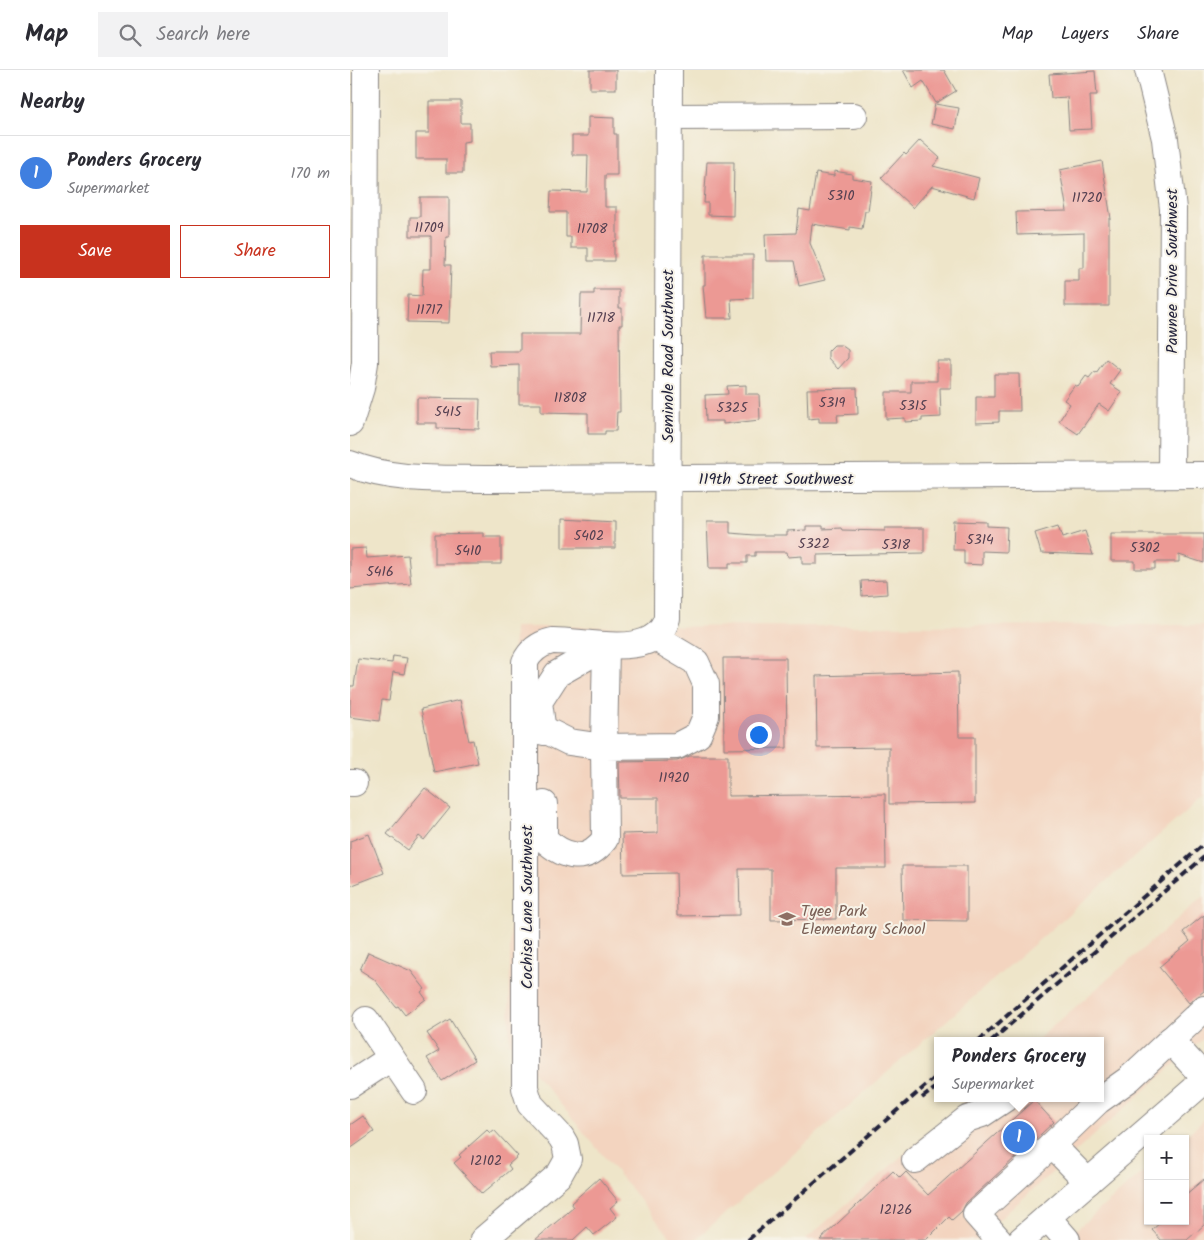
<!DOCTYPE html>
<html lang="en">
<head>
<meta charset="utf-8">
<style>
  :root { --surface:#fff; --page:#f2f2f3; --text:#2b2b33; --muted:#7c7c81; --line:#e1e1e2; --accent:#c8321e }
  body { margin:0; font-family:Kalam,sans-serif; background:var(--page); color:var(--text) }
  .controls { position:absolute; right:15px; bottom:15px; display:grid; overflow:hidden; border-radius:0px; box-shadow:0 1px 4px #0004 }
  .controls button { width:45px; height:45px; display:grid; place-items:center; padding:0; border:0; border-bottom:1px solid var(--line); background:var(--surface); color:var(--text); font:25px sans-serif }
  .you { position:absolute; left:408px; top:664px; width:18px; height:18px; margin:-12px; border:4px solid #fff; border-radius:50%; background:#1a73e8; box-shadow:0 0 0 8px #1a73e833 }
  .badge { display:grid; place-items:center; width:32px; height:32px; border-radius:50%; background:var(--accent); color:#fff; font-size:16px; font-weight:700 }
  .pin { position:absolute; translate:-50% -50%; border:2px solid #fff; box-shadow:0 1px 5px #0006 }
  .popup { position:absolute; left:584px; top:967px; width:170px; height:65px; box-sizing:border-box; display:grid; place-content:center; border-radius:0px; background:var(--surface); filter:drop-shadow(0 1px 4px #0005); font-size:16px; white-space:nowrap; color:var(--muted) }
  .popup b { font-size:19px; color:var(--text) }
  .popup::after { content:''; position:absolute; left:50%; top:100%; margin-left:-10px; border:10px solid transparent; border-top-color:var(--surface) }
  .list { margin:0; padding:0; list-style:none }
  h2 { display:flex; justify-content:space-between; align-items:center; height:65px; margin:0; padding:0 20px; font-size:21px }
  h2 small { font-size:16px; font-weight:400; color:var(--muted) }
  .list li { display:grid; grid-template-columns:32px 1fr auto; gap:15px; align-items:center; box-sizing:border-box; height:75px; padding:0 20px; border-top:1px solid var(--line) }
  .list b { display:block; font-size:19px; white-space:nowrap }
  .list p { margin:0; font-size:16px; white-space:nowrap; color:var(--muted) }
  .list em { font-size:16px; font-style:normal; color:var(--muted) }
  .actions { display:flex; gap:10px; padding:15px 20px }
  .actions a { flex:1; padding:11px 0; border:1px solid var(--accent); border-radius:0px; text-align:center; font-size:18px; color:var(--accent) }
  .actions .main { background:var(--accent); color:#fff }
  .icon { flex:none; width:28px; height:28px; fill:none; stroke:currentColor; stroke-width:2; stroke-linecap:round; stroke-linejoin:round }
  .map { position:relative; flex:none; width:854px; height:1170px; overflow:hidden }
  header { display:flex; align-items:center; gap:30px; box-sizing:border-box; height:70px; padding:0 25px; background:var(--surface); border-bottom:1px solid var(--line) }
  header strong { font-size:24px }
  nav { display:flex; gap:28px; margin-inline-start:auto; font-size:18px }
  .search { width:350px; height:45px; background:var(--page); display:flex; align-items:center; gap:12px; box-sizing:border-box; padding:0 18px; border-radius:0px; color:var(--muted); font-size:19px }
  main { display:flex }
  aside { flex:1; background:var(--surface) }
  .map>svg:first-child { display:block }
</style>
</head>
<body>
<header>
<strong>Map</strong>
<div class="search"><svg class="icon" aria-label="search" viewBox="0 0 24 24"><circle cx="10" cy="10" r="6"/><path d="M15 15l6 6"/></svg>Search here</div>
<nav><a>Map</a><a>Layers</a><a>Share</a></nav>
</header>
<main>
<aside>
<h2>Nearby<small></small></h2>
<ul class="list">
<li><span class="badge" style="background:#3f7fe0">1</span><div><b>Ponders Grocery</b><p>Supermarket</p></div><em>170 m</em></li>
</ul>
<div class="actions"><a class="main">Save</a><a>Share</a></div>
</aside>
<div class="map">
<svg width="854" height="1170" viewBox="0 0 854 1170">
  <rect width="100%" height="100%" fill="#f7f3e8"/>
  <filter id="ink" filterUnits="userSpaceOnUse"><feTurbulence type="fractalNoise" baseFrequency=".02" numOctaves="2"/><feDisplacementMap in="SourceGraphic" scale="10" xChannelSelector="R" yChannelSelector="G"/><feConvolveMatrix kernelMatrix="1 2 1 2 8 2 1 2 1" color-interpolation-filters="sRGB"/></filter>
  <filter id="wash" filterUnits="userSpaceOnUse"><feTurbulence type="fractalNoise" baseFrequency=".0096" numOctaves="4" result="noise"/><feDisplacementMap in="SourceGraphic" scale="20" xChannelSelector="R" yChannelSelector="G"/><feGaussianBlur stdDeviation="1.12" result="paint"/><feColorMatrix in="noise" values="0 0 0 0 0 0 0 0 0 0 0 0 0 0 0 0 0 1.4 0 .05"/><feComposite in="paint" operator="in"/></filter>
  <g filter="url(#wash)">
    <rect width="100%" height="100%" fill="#eee5c9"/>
    <g fill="#f3d4bf">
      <path d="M854 555V726L345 1170H323L159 972 164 557Z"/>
      <path d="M854 826V968L626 1170H455L619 1028H750V971H686Z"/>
      <path d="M854 1050V1170H714L798 1098V1151H835V1069H832Z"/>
    </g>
    <g id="blocks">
      <g fill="#ec9994">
        <rect x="240" y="0" width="26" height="19"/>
        <path d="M553 0H594L606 21 586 33 573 11 563 18Z"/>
        <path d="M745 1 747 25H740L742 59 719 60 717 27 701 28 699 4Z"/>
        <path d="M79 31H111V53H120V71L113 72V103H96V89H66V63H79Z"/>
        <path d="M585 34 609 38 605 59 581 54Z"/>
        <path d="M238 47 264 48V64H267V105H255V137H267V171H264V191H238V178H221V167H216V142H200L201 121 237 122 238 85H222V66H238Z"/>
        <path d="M570 70 590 88 583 96 629 108 624 128 582 116 563 138 531 108 554 83 556 85Z"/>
        <path d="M752 91 761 149H759V236H715V211H729V198H734V163L667 165 666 142 717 141 710 100Z"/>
        <path d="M357 92H384L383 146 358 145V133H354Z"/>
        <path d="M484 101 502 104V108L522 111 518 141H515L512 159 500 157V160L462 154 460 173 475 210 449 216 444 191H416L415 164 446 163 449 139 460 141 466 103 484 106Z"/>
        <path d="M70 127H99V167H96L95 195H101L99 253 57 252 58 225 72 226 73 199H81V166H60V147H70Z"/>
        <path d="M355 185H403V228L381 229 382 248H356L353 215H355Z"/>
        <path d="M244 220H269V238H272V255H269L270 342H267L266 361H255V364H238V343L191 342V334H169V295L140 296 139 281H170V264H230L231 224H244Z"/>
        <path d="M484 275H491L498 280V288L488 299 478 288V281Z"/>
        <path d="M756 289 770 300 760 314 772 322 759 341 749 334 728 364 709 351 720 334 714 330 725 315 728 317 736 306 739 308 744 302 746 303Z"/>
        <path d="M587 291H601V318H590L591 347 572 348V351L555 352V348L536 349V322H561V311H587Z"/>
        <path d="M644 304H669L670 341H649V352L626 353V327H644Z"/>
        <path d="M396 315V324H409L410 350 373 354V351H356L355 325 378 324 377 316Z"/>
        <path d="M507 318 508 344 487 345 488 352H469V348L458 349 457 319Z"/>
        <path d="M67 328 130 329 129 359 87 358V353H67Z"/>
        <path d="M212 449 265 452V478H212Z"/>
        <path d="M357 451H380V463L405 465H437V461L456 460V456H473V459L491 458 492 460 535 461V458H574V483L467 485V494H452V486L438 487 437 482H405V486H397V493H379V498H359Z"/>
        <path d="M604 451 637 452V456L657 457 656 482 632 481V495L614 494V480H603Z"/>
        <path d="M708 456 712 468 735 461 743 485 691 483 685 463Z"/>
        <path d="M134 463V467H151V494H85V464Z"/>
        <path d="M761 464H854V493L829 485V492H805V499H785V491H761Z"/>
        <path d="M16 478 17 488 58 485 61 514 0 519V479Z"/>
        <path d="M536 510 537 524 512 526 511 511Z"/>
        <path d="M43 586 57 588 54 604 43 602 39 631 32 630 29 651 0 647V616H4L8 589 42 593Z"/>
        <path d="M373 588H436L437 678 374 679Z"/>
        <path d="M608 602 609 667H625V733L539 734V677L467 678 466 606Z"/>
        <path d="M110 630 119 671 123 670 128 693 84 702 71 639Z"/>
        <path d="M340 686H378V726L535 724 536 798H486V849L421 850V799H389L390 845 327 846 326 803 273 804 272 764 308 763V728H270L269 692 327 691Z"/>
        <path d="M75 718 100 738 74 770 69 766 58 780 37 764Z"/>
        <path d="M19 764 34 803 0 816V771Z"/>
        <path d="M552 796H617V851L553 850Z"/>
        <path d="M854 845V921L839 933 809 897 840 871 833 862Z"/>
        <path d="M18 882 61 901 75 919 71 922 76 929 55 945 48 936 46 937 24 909 10 900Z"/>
        <path d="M100 949 125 990 92 1011 77 988 89 981 77 963Z"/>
        <path d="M684 1030 704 1052 616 1133 612 1141 602 1150 599 1147 576 1170H470L543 1101 550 1108 556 1102 578 1125Z"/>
        <path d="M13 1046 24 1062 0 1079V1055Z"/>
        <path d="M137 1060 140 1063 144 1060 168 1086 158 1095 161 1099 132 1124 104 1093 111 1087 109 1085Z"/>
        <path d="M249 1108 268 1131 260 1138 267 1147 244 1165 237 1157 223 1170H185L224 1137 221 1133Z"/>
        <path d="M854 1109V1155L837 1170H811L802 1160 812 1151H835V1125Z"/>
      </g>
    </g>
  </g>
  <g filter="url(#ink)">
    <use href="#blocks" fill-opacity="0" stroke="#888482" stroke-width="1"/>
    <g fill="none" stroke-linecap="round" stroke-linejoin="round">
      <g stroke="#888482" stroke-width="28">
        <g id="minor">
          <path d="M798 0 815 69 823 139 821 404"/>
          <path d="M319 47 504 46"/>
          <path d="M0 353 11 318 15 293 16 0"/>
          <path d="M0 394C44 412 93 408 140 409L854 405"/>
          <path d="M193 659 219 672 254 677 256 576"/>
          <path d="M193 662 189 632 207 604 256 576"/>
          <path d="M0 713H4"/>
          <path d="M194 734V769C215 788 236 794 255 769L254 677 327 676 348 665 356 646V614L346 592 304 567"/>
          <path d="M16 950 64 1021"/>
          <path d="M820 970 854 1007"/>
          <path d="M0 1015 41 988"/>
          <path d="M702 1075 748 1031 779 1009 854 939"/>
          <path d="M565 1090 617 1049 632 1044 656 1028"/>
          <path d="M697 1147 717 1170"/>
          <path d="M133 1170 209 1105 218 1089 215 1074 211 1067 180 1034 175 1018V592C180 581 190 574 202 571 234 570 306 592 317 548L319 0"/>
          <path d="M649 1170 626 1144 702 1075 738 1112"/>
          <path d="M671 1170 854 1011"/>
        </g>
      </g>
      <use href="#minor" stroke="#fff" stroke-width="26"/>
      <g stroke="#22223b" stroke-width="4" stroke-dasharray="8 4" stroke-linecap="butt">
        <path d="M628 971 854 774"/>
        <path d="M641 971 854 787"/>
        <path d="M572 1028 588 1016"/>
        <path d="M398 1170 588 1005"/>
      </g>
    </g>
  </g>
  <defs>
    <g id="school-bare" transform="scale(1.35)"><path d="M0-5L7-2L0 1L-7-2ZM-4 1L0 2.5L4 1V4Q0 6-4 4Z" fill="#8d6e63" stroke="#f7f3e8" stroke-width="2.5" paint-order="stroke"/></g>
  </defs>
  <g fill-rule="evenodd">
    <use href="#school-bare" x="437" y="849"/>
  </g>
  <g text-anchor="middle" stroke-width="4" stroke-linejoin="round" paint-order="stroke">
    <g font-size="14" fill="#544051">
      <text x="491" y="130">5310</text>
      <text x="737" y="132">11720</text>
      <text x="79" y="162">11709</text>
      <text x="242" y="163">11708</text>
      <text x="79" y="244">11717</text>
      <text x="251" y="252">11718</text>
      <text x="220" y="332">11808</text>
      <text x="482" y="337">5319</text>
      <text x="563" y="340">5315</text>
      <text x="382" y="342">5325</text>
      <text x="98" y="346">5415</text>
      <text x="239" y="470">5402</text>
      <text x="630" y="474">5314</text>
      <text x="464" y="478">5322</text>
      <text x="546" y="479">5318</text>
      <text x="795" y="482">5302</text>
      <text x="118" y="485">5410</text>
      <text x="30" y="506">5416</text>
      <text x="324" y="712">11920</text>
      <text x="136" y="1095">12102</text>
      <text x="546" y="1144">12126</text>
    </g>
    <g font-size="16" fill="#22223b" stroke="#f7f3e8">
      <text transform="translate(821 201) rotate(-90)" y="6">Pawnee Drive Southwest</text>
      <text transform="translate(317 286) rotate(-90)" y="6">Seminole Road Southwest</text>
      <text x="426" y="414">119th Street Southwest</text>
      <text transform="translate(176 837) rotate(-90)" y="6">Cochise Lane Southwest</text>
    </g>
    <g font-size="16" fill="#785e54" stroke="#f7f3e8" text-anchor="start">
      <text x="451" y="846">Tyee Park<tspan x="451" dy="18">Elementary School</tspan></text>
    </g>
  </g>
</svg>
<div class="controls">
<button>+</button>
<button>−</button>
</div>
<div class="you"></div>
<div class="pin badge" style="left:669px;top:1067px;background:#3f7fe0">1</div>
<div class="popup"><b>Ponders Grocery</b>Supermarket</div>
</div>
</main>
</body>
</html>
